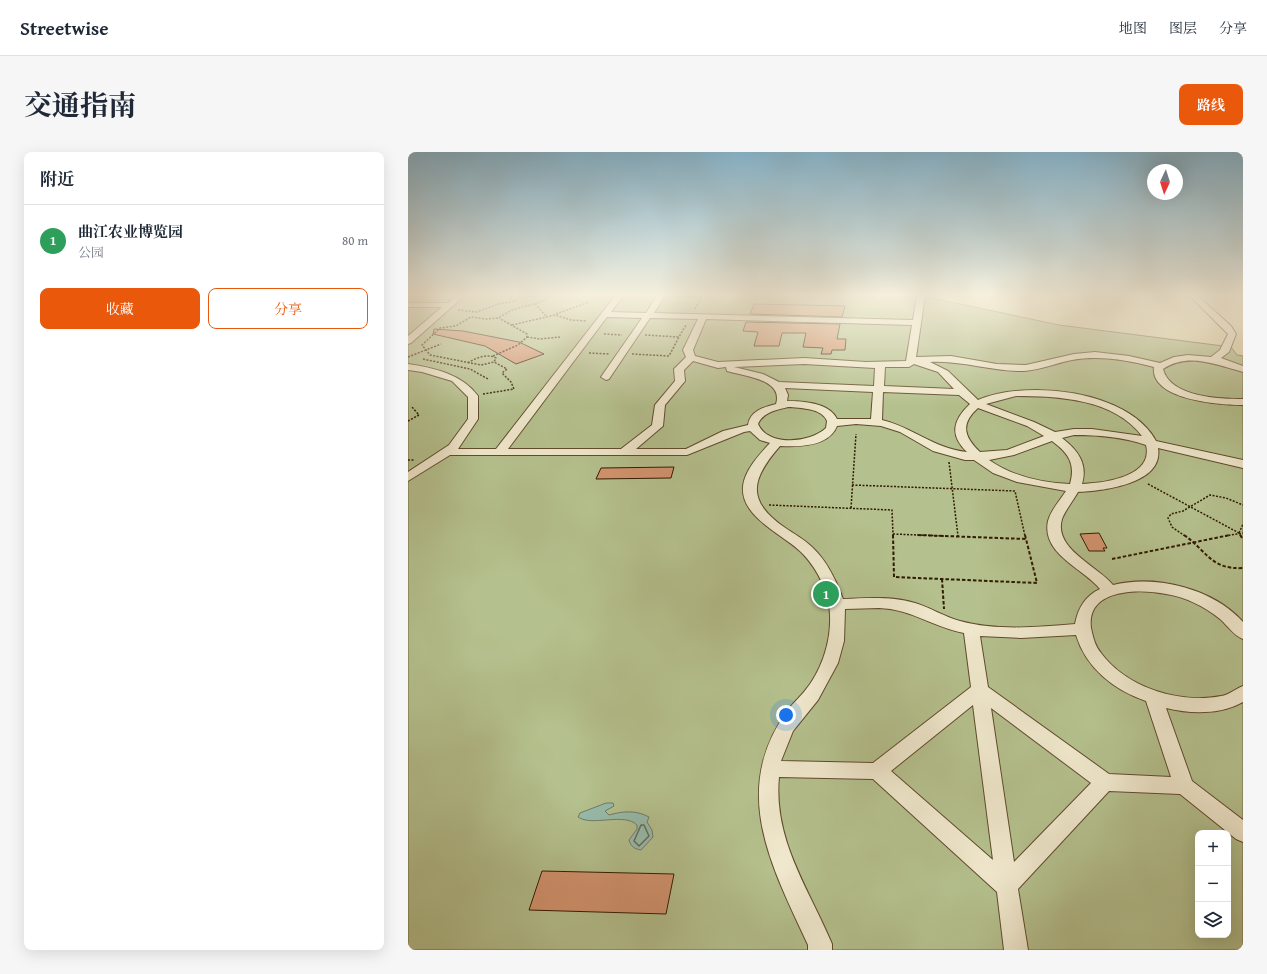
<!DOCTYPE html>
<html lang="zh">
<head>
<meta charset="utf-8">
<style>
  :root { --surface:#fff; --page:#f6f6f7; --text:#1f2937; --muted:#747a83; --line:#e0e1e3; --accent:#ea580c }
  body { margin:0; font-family:"Gentium Book Plus","Noto Serif SC",serif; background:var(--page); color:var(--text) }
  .controls { position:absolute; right:12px; bottom:12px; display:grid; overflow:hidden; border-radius:8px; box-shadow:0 4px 16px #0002 }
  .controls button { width:36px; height:36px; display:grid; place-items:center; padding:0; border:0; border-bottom:1px solid var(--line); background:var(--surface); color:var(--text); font:20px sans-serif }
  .compass { position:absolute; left:739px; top:12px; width:36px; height:36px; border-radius:50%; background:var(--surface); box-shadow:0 4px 16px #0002; rotate:184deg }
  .you { position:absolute; left:378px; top:563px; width:14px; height:14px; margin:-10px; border:3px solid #fff; border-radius:50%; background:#1a73e8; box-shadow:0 0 0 6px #1a73e833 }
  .badge { display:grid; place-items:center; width:26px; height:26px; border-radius:50%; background:var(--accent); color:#fff; font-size:13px; font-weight:700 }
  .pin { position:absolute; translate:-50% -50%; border:2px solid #fff; box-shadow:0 1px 4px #0006 }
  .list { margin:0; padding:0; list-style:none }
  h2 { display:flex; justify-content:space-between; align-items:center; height:52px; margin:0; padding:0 16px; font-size:17px }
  h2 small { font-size:13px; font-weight:400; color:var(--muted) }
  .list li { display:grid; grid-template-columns:26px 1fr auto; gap:12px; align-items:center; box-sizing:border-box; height:72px; padding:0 16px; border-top:1px solid var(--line) }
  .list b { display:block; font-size:15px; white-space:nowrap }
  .list p { margin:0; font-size:13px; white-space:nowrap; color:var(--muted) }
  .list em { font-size:13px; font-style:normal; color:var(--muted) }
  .actions { display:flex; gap:8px; padding:12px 16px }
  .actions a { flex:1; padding:9px 0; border:1px solid var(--accent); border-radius:8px; text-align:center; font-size:14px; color:var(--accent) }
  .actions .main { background:var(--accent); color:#fff }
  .icon { flex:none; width:22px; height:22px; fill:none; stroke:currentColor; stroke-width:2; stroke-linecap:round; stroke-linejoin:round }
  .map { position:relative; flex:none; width:835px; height:798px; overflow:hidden; border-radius:8px }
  header { display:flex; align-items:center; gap:24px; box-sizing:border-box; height:56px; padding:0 20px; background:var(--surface); border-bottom:1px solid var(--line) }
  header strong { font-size:19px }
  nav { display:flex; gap:22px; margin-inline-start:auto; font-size:14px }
  .intro { display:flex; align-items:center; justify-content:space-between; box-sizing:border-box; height:96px; padding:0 24px }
  h1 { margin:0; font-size:28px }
  .button { padding:10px 18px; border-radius:8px; background:var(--accent); color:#fff; font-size:14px; font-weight:700 }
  main { display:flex; gap:24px; padding:0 24px }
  aside { flex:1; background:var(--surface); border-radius:8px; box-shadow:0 4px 16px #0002 }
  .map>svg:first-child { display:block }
</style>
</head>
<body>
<header>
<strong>Streetwise</strong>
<nav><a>地图</a><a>图层</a><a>分享</a></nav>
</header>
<div class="intro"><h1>交通指南</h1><a class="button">路线</a></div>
<main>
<aside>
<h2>附近<small></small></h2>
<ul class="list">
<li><span class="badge" style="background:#2e9e5b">1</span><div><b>曲江农业博览园</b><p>公园</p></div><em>80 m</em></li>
</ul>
<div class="actions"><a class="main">收藏</a><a>分享</a></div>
</aside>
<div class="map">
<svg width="835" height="798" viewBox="0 0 835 798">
  <rect width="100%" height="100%" fill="#e8dcb2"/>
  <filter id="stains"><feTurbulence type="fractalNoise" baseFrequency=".005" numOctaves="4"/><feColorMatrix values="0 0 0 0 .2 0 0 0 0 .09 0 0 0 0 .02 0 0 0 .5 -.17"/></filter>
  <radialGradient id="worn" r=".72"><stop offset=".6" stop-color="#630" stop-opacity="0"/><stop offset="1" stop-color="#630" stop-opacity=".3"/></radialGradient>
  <path fill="#b4c08d" stroke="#736d46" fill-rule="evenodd" d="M0 144H467L519 145 651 173 823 195 829 203 835 204V798H0ZM790 681H820V783H790Z"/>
  <path fill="#97bcac" stroke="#6f7b67" d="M198 651H205L206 654 197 659 201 663C215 659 228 658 241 665L239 670 244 678 245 685 233 698C227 697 223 695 221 688L229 677V673C216 660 184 675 170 665L172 661Z"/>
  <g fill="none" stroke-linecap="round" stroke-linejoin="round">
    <path stroke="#646b56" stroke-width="1.5" d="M233 673H236L241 684 231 694 226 689Z"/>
  </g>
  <g fill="#d3946f" stroke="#321a00">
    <path d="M346 152 394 153 437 154 434 165 342 162Z"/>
    <path d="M338 170 432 172 429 187H438L437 198H424L423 202H413L415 196 395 195 398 181H374L371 194H346L350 180 335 179Z"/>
    <path d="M26 177 55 179 111 190 136 202 108 212 77 194 25 182Z"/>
    <path d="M266 315 263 326 188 327 193 316Z"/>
    <path d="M691 381 699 396H695L697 399H681L672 382Z"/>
    <path d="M134 719 266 722 258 762 121 758Z"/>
  </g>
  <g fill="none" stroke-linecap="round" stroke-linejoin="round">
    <g stroke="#604a2c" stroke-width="2">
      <g id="minor">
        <path d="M48 144H56L3 191 0 192V184L34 155H0V151H40Z"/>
        <path d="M207 144H215L203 160 238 161 249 144H257L246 161 505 168 509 144H517L508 205 543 204 589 212 618 213 666 202 687 200 721 204 752 211 766 205 780 203 803 205 812 198 820 182 782 144H790L823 174 828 182 821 200 813 206 835 214V220C808 213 781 200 755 217 762 245 811 247 835 247V253C812 253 742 248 746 215 720 208 691 203 664 208 648 211 633 218 616 219 585 220 554 208 522 210L540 219 570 248C618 227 721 238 748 289L835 308V316L750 296C756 332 695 339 670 340 665 349 658 357 654 367 645 397 690 414 705 433 748 422 806 437 835 470V487C826 484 820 474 812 467 797 455 778 445 758 442 732 437 678 436 683 476 685 485 687 494 693 501 719 536 772 552 813 544 821 543 827 537 835 534V550C812 563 782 562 758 556L784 629 835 668V690L828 687 772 642 701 639 610 737 620 798H596L589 740 465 627 371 625C365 688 401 737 424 792V798H400V793C364 715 321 638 380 558 385 551 391 546 396 540 413 520 423 491 422 464 422 442 410 418 395 402 377 383 332 366 335 334 337 318 351 303 362 291L352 288 342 279 336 280 279 303H42L0 329V320L41 293 60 267V245L44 229 14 220 0 218V212C26 216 54 222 70 244V267L50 297H88ZM199 165 234 166 193 225 198 228 201 227 242 166 290 167 275 198 278 205 266 217 267 229 247 253 244 273 213 297H100ZM298 167 504 173 498 209 458 210 396 206 310 210 287 204 285 198ZM285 209 310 216 318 215 319 219C335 224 376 227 368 252 356 255 342 259 340 273L315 279 278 297H228L255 274 257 253 277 229 276 218ZM396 212 467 216 466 234 371 230 355 222 326 215ZM506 212 530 220 546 237 476 234 477 215H501ZM377 236 465 240 463 267H429C422 251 395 249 379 249L380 243ZM475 240 551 243 562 252C545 268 541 283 559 300 527 297 504 275 474 268ZM608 244C651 244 706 247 734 284L684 277H666L647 280 626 270 578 252ZM380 255C392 256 414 256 419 269L418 276C402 291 360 295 350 272 355 260 369 258 380 255ZM570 256 619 274 636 284 599 298 572 300C556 285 552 272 570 256ZM448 272 473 274 492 280 525 299 557 308H566L585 321 609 330 658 339C652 348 643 358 640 369 633 402 676 417 692 437 677 444 670 456 667 472 630 475 589 479 552 469 537 465 523 456 507 451 483 444 460 446 435 447 428 428 419 409 404 395 396 387 386 382 376 375 337 348 344 326 372 294 390 295 421 295 429 274ZM666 283C690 283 715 285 738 293 746 325 696 331 674 332 680 312 670 298 654 286ZM644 289C660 301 668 311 662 332 634 331 604 324 581 308L606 303ZM471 456C503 457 525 475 556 481L563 535 465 611 373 609 385 579 410 548 430 511 436 489 437 457ZM668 483C678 516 706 538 738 549L763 625 701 622 580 535 572 484 613 486ZM565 553 585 708 483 619ZM583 556 683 631 606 710Z"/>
      </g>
    </g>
    <g stroke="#321a00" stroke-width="1.5" stroke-dasharray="2 1.5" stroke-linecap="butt">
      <path d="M263 144 293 145"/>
      <path d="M127 152 139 165"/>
      <path d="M287 157 294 144"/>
      <path d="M50 158 69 160 90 152 108 149 109 148 103 147 104 144"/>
      <path d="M148 162 181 150"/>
      <path d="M104 173 147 163 163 168 179 169"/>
      <path d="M196 182 214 183"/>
      <path d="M237 183 271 185 278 173"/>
      <path d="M119 185 132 187 152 185"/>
      <path d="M181 201 202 202"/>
      <path d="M224 202 261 204 271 185"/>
      <path d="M85 204 110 193 119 185V182L91 166"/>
      <path d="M0 205 33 192"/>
      <path d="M15 207 62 217 80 227"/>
      <path d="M60 211C67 206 80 201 88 206L86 210"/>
      <path d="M75 242 106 237 103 230 94 221 99 217 86 210 73 213 22 203 14 193 32 176 48 174 63 165 78 167 90 166 104 158 133 150 142 144"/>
      <path d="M0 269 11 263 4 255"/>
      <path d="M0 308H6"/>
      <path d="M541 310 550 384"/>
      <path d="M740 332 831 381 833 384"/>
      <path d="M444 333 607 339 617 384"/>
      <path d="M361 353 484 358 485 382"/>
      <path d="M443 356 448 282"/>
      <path d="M831 381 835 372"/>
      <path d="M485 382 536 384"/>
      <path d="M485 382V384"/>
      <path d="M777 384 764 375 760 366 763 362 775 359 802 343 818 346 835 353"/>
      <path d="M817 384 835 381"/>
    </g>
    <g stroke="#321a00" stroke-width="2" stroke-dasharray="3.5 2" stroke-linecap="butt">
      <path d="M485 383 486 425 629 431 618 387 509 383"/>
      <path d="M617 383 618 387"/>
      <path d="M776 383C799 399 803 418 835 416"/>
      <path d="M832 383 835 387"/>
      <path d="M704 407 822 383"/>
      <path d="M534 427 536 457"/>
    </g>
    <use href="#minor" fill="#f0e8cd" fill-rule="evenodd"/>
  </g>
  <linearGradient id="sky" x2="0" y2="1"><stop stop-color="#87b7d0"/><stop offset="0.56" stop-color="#f5efdc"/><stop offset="1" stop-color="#f5efdc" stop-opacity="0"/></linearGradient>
  <rect width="835" height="255" fill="url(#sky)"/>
  <rect width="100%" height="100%" filter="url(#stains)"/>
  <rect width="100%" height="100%" fill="url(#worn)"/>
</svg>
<div class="controls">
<button>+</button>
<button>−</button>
<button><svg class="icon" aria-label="layers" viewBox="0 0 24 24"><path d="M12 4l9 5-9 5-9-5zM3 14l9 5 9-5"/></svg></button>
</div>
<svg class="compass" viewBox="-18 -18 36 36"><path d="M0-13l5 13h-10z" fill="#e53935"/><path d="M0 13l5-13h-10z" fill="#747a83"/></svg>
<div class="you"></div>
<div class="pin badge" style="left:418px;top:442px;background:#2e9e5b">1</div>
</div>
</main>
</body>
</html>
